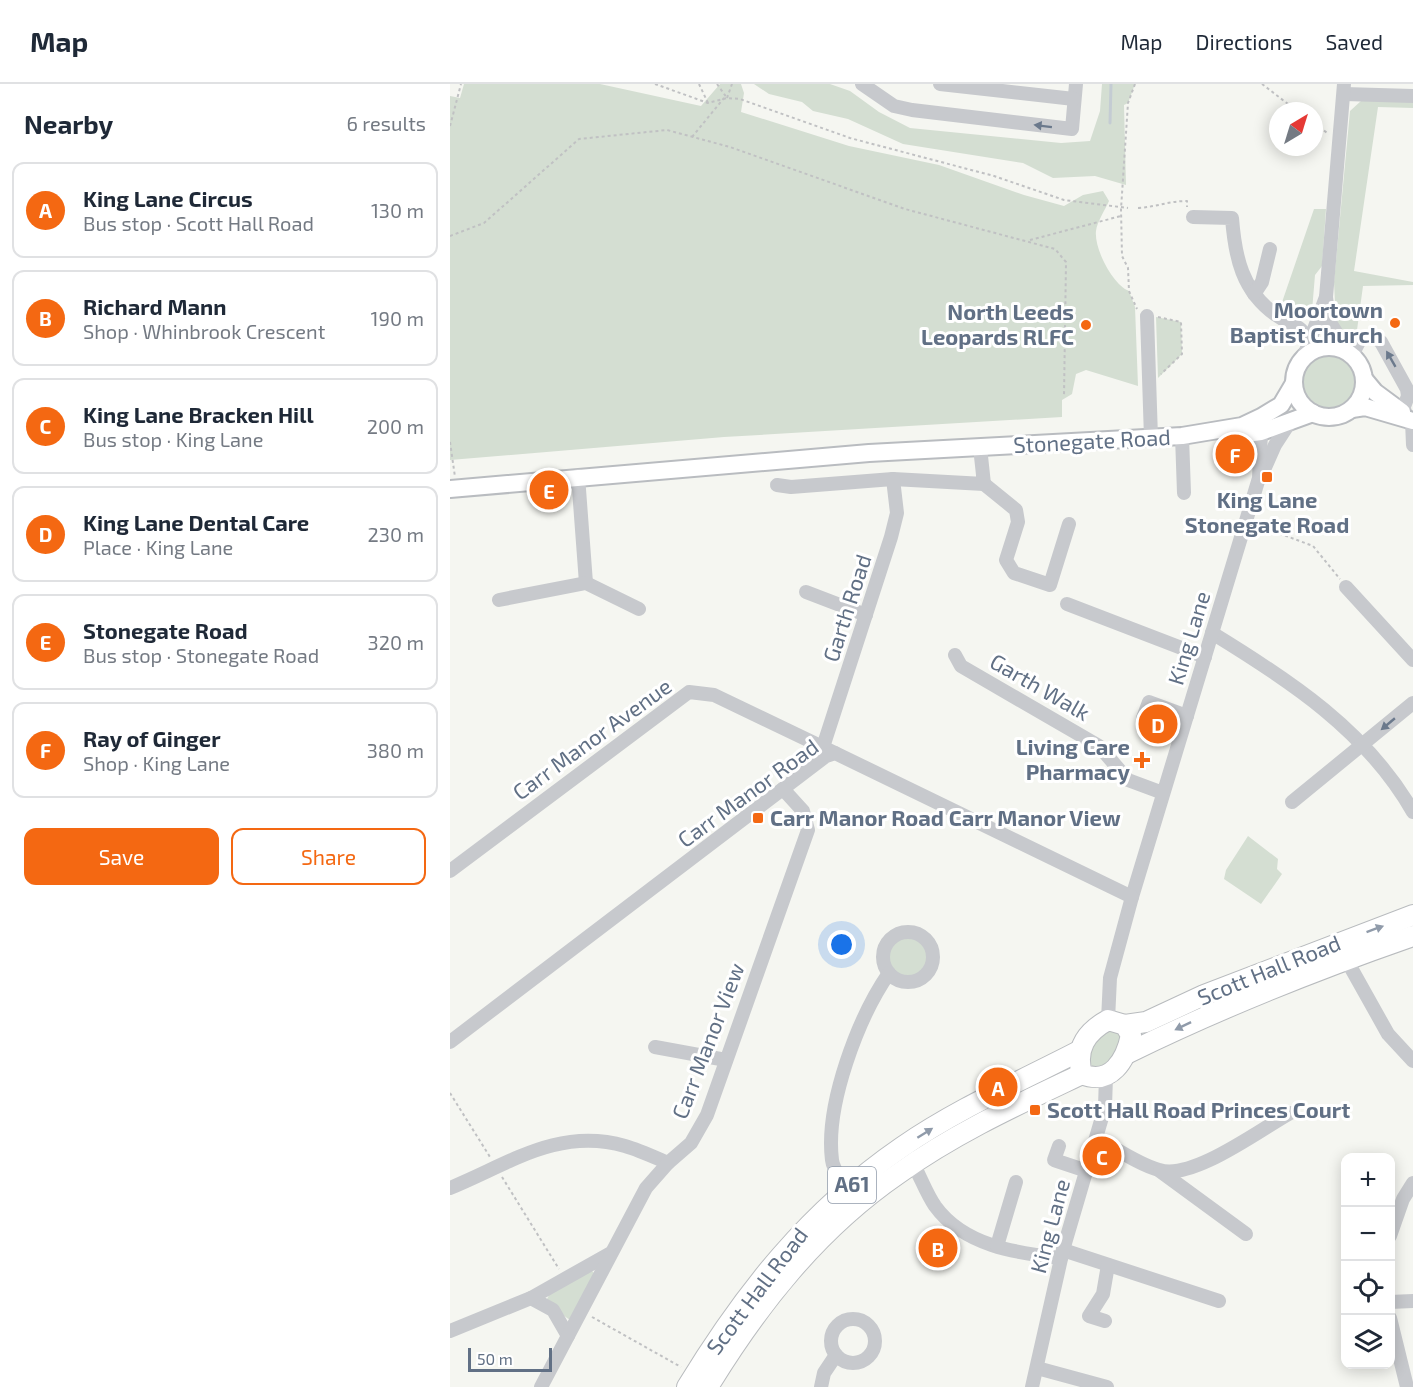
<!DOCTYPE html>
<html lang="en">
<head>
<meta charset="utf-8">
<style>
  :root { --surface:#fff; --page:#f6f6f7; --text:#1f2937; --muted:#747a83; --line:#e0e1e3; --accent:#f46812 }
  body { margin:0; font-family:"Exo 2",sans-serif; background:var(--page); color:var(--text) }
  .controls { position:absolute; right:18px; bottom:18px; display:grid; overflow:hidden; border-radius:12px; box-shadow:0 3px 15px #0003 }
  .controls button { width:54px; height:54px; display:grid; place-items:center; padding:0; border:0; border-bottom:2px solid var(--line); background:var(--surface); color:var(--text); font:30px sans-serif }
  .compass { position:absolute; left:819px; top:18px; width:54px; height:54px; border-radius:50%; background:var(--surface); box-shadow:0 3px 15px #0003; rotate:38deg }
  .scale { position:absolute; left:18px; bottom:15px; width:84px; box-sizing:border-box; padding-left:6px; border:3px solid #617085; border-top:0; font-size:16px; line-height:21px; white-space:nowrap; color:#617085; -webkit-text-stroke:4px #fff; paint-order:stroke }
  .you { position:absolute; left:392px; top:861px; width:21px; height:21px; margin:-15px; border:4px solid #fff; border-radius:50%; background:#1a73e8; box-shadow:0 0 0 9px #1a73e833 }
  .badge { display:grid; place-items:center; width:39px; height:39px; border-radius:50%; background:var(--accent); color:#fff; font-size:20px; font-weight:700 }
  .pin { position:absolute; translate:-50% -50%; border:3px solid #fff; box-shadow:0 2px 6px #0006 }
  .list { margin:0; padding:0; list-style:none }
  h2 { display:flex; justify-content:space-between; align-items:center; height:78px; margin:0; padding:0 24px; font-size:26px }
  h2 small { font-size:20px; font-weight:400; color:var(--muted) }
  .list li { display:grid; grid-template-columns:39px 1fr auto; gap:18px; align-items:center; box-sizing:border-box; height:96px; margin:0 12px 12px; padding:0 12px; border:2px solid var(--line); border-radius:12px }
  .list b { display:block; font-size:22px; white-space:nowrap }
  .list p { margin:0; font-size:20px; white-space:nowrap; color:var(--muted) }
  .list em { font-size:20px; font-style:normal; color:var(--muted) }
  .actions { display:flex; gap:12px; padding:18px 24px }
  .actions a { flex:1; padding:14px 0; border:2px solid var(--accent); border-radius:12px; text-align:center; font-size:21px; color:var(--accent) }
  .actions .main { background:var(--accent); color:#fff }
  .icon { flex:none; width:33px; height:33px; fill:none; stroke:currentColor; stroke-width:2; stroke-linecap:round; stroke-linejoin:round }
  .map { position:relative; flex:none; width:963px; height:1303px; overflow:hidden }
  header { display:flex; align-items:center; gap:36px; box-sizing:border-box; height:84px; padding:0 30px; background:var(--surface); border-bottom:2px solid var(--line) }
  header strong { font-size:28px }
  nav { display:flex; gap:33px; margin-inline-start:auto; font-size:21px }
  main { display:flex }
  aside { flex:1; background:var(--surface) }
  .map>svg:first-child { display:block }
</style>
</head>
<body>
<header>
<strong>Map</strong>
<nav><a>Map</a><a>Directions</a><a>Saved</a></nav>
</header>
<main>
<aside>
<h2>Nearby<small>6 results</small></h2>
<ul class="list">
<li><span class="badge">A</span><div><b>King Lane Circus</b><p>Bus stop · Scott Hall Road</p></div><em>130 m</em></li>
<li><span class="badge">B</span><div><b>Richard Mann</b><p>Shop · Whinbrook Crescent</p></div><em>190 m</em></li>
<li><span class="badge">C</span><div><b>King Lane Bracken Hill</b><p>Bus stop · King Lane</p></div><em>200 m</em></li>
<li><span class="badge">D</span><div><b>King Lane Dental Care</b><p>Place · King Lane</p></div><em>230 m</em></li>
<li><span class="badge">E</span><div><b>Stonegate Road</b><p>Bus stop · Stonegate Road</p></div><em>320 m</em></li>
<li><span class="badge">F</span><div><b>Ray of Ginger</b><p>Shop · King Lane</p></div><em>380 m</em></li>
</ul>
<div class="actions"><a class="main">Save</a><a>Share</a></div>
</aside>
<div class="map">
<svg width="963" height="1303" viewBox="0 0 963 1303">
  <rect width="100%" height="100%" fill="#f5f6f1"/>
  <g fill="#d4ded2">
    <path d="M14 0H150L251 22 270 0H291L294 9 291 28 399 62 489 81 574 111 614 122 633 111 653 107 659 117C655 126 647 138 646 147 644 165 663 201 679 207L685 223 688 302 636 286 626 290 622 310 612 316V333L274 353 0 376V12L10 14Z"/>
    <path d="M304 0H380L400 7 429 28 460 44 611 59 640 57 650 27 652 0H685L678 19 674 21 676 101 645 92 603 94 573 79 453 60 398 35 363 27 352 18 319 10Z"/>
    <path d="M911 17H956L963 19V24L928 23 904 187 963 198V201L913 202 907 246 899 257 886 241 884 198 900 27Z"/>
    <path d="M864 125H876L872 182 865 191 862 227C850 238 842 233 829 227Z"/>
    <path d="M706 233 731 238 732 270 708 294Z"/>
    <circle cx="879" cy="299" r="27"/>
    <path d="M798 752 828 775 827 785 832 790 811 820 774 795 776 786Z"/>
    <circle cx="459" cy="873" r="20"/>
    <path d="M657 946H666L673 953 664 980 644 984 638 977 640 966Z"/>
    <path d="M141 1186 145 1190 121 1236C112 1233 106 1220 97 1215L100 1209Z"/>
  </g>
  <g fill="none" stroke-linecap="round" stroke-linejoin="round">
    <path stroke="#c4ccd3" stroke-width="3" d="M660 39 661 0"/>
    <g stroke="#b9bcc0" stroke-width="20">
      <g id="major">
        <circle cx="879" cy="298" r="35"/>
        <path d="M915 296 925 308 952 328"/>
        <path d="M902 325 915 323 963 337"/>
        <path d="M780 352 811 348 863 329"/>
        <path d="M0 405 419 369 732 352 792 342 811 333 831 321 844 299"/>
      </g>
    </g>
    <g stroke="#b8bbbe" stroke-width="22">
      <g id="highway">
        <path d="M658 936 675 941 681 951C676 976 661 1002 632 990 625 965 636 948 658 936Z"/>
        <path d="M675 941 696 938 754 911 963 831"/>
        <path d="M678 969C770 924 865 886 963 852"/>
        <path d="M237 1303C295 1208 359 1127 452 1063 507 1025 569 998 629 967"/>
        <path d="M258 1303C308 1221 368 1145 448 1090 505 1049 569 1020 632 990"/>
      </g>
    </g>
    <g stroke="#c0c1c3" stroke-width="2" stroke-dasharray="3 3" stroke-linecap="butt">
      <path d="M205 0 258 19 277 14 290 15 400 54 544 92 614 116 678 124"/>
      <path d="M249 0 258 19"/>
      <path d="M267 0 277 14"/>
      <path d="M685 0 678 19 671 125 672 172 678 184 679 207 687 225"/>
      <path d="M812 0 847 27"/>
      <path d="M277 14 282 0"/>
      <path d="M864 40 879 50"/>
      <path d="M0 42 11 0"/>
      <path d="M242 53 274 14"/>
      <path d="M688 124C706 123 719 117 737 117V123"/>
      <path d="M0 152 34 139 129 55 217 46 280 63 455 125 605 165 616 178 614 312"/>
      <path d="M580 156 671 132"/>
      <path d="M708 233 731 238 732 270 711 290"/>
      <path d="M0 358 5 393"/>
      <path d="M807 441 863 462 890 495"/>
      <path d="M0 1009 40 1073"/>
      <path d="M52 1093 109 1185"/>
      <path d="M142 1233 231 1283"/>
    </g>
    <g stroke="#c7c9cd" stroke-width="14">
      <path d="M412 0 444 22 462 26 622 45 626 0"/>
      <path d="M490 0 624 15"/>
      <path d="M894 10 963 12"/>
      <path d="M743 133 782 134C785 173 792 207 826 231 842 243 850 238 860 259"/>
      <path d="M804 210 812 198 820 165"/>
      <path d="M876 213 879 237 899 269"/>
      <path d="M697 232 701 354"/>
      <path d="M902 271 911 254 924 253 931 258 957 305 958 312 952 328"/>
      <path d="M853 275 876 213 894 0"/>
      <path d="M962 337 963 361"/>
      <path d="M732 352 734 409"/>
      <path d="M813 388 825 361 840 338"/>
      <path d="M128 392 136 499"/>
      <path d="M534 400 566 426 568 438 556 476 564 489 600 501 619 440"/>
      <path d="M327 401 341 403 443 395 534 400 530 363"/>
      <path d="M896 503 963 576"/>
      <path d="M356 508 416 531"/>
      <path d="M49 516 136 499 189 525"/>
      <path d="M617 520 755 573"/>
      <path d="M762 549C839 596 917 647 963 728"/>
      <path d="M505 571 511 582 649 662 678 696 713 709"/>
      <path d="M693 634 699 618 737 632"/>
      <path d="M373 663 441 453 447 429 443 395"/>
      <path d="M842 718 963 619"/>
      <path d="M0 787 239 608 264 611 385 669"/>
      <circle cx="458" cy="873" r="25"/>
      <path d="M896 875 938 950 963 977"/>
      <path d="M658 936 660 894 682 813 809 394 811 348"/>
      <path d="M0 958 376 672 385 669 682 813"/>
      <path d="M205 963 276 976"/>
      <path d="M647 1054C667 1065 688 1080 709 1086 742 1097 811 1045 840 1029"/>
      <path d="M609 1062 604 1076 637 1087"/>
      <path d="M458 1072C469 1087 474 1106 485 1122 514 1162 566 1169 611 1174"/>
      <path d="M710 1087 796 1150"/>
      <path d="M0 1104C59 1080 108 1043 175 1062 189 1066 204 1073 218 1079"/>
      <path d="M397 1105C392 1096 383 1086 382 1076 375 1021 408 934 439 889"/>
      <path d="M940 1152 953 1115 963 1099"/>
      <path d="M547 1162 566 1098"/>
      <path d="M613 1166 769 1217"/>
      <path d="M81 1214 103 1226 118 1252"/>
      <path d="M940 1218 963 1217"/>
      <path d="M940 1234 957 1303"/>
      <circle cx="403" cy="1257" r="22"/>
      <path d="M655 1237 639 1232 653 1210 658 1181"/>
      <path d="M0 1247 81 1214 159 1170"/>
      <path d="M587 1284 657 1303"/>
      <path d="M91 1303 196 1104 218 1079 241 1059 257 1031 358 746 353 727 333 705"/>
      <path d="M371 1303 374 1289 386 1271"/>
      <path d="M582 1303 613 1166 655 1023 656 992"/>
    </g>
    <use href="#major" stroke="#fff" stroke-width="16"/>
    <use href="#highway" stroke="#fff" stroke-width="20"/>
  </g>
  <defs><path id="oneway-solid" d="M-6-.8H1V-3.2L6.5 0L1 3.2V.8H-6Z" transform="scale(1.5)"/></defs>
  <g fill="#6b798c">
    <use href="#oneway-solid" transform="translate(593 42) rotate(-173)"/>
    <use href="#oneway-solid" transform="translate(941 275) rotate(-120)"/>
    <use href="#oneway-solid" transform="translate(938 640) rotate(140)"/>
  </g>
  <g fill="#909baa">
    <use href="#oneway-solid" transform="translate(925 845) rotate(-20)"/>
    <use href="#oneway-solid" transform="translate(733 942) rotate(154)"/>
    <use href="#oneway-solid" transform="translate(475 1049) rotate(-32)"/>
  </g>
  <g fill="#f46812" stroke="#fff" stroke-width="2">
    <circle cx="945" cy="239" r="6"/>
    <circle cx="636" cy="241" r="6"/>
    <rect x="811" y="387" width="12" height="12" rx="3"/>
    <path d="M689 667h6v6h6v6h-6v6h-6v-6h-6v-6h6z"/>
    <rect x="302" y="728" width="12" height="12" rx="3"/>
    <rect x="579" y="1020" width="12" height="12" rx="3"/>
  </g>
  <g text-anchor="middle" stroke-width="6" stroke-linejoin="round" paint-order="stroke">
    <rect fill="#fff" stroke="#909baa" stroke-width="1.5" x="378" y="1083" width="48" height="36" rx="4.5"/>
    <g font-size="21" font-weight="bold" fill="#617085">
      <text x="402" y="1108">A61</text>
    </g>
    <g font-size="22" font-weight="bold" fill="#617085" stroke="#fff" text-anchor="end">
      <text x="933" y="234">Moortown<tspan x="933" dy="25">Baptist Church</tspan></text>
      <text x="624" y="236">North Leeds<tspan x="624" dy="25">Leopards RLFC</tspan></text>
      <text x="817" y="424" text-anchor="middle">King Lane<tspan x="817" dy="25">Stonegate Road</tspan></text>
      <text x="680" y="671">Living Care<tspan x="680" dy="25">Pharmacy</tspan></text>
      <text x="320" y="742" text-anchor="start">Carr Manor Road Carr Manor View</text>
      <text x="597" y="1034" text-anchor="start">Scott Hall Road Princes Court</text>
    </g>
    <g font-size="22" fill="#617085" stroke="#fff">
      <text transform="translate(642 357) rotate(-3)" y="8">Stonegate Road</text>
      <text transform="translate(397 524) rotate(-72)" y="8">Garth Road</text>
      <text transform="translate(739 554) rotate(-73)" y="8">King Lane</text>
      <text transform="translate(590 603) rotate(30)" y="8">Garth Walk</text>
      <text transform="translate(142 655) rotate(-36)" y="8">Carr Manor Avenue</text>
      <text transform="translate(298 709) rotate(-36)" y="8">Carr Manor Road</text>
      <text transform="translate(819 886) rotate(-22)" y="8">Scott Hall Road</text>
      <text transform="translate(258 957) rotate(-69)" y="8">Carr Manor View</text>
      <text transform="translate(600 1142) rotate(-75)" y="8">King Lane</text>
      <text transform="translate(307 1207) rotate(-53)" y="8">Scott Hall Road</text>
    </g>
  </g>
</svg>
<div class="controls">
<button>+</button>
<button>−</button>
<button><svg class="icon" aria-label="locate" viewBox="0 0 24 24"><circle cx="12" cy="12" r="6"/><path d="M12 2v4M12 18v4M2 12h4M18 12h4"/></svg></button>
<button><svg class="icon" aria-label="layers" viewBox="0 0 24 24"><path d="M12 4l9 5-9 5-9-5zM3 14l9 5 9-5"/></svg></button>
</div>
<svg class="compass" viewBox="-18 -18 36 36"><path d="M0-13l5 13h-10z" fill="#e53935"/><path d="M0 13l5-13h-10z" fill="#747a83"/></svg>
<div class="scale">50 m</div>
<div class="you"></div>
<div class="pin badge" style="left:548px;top:1003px">A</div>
<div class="pin badge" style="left:488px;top:1164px">B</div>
<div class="pin badge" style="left:652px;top:1072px">C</div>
<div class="pin badge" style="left:708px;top:640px">D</div>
<div class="pin badge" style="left:99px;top:406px">E</div>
<div class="pin badge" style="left:785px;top:370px">F</div>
</div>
</main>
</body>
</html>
